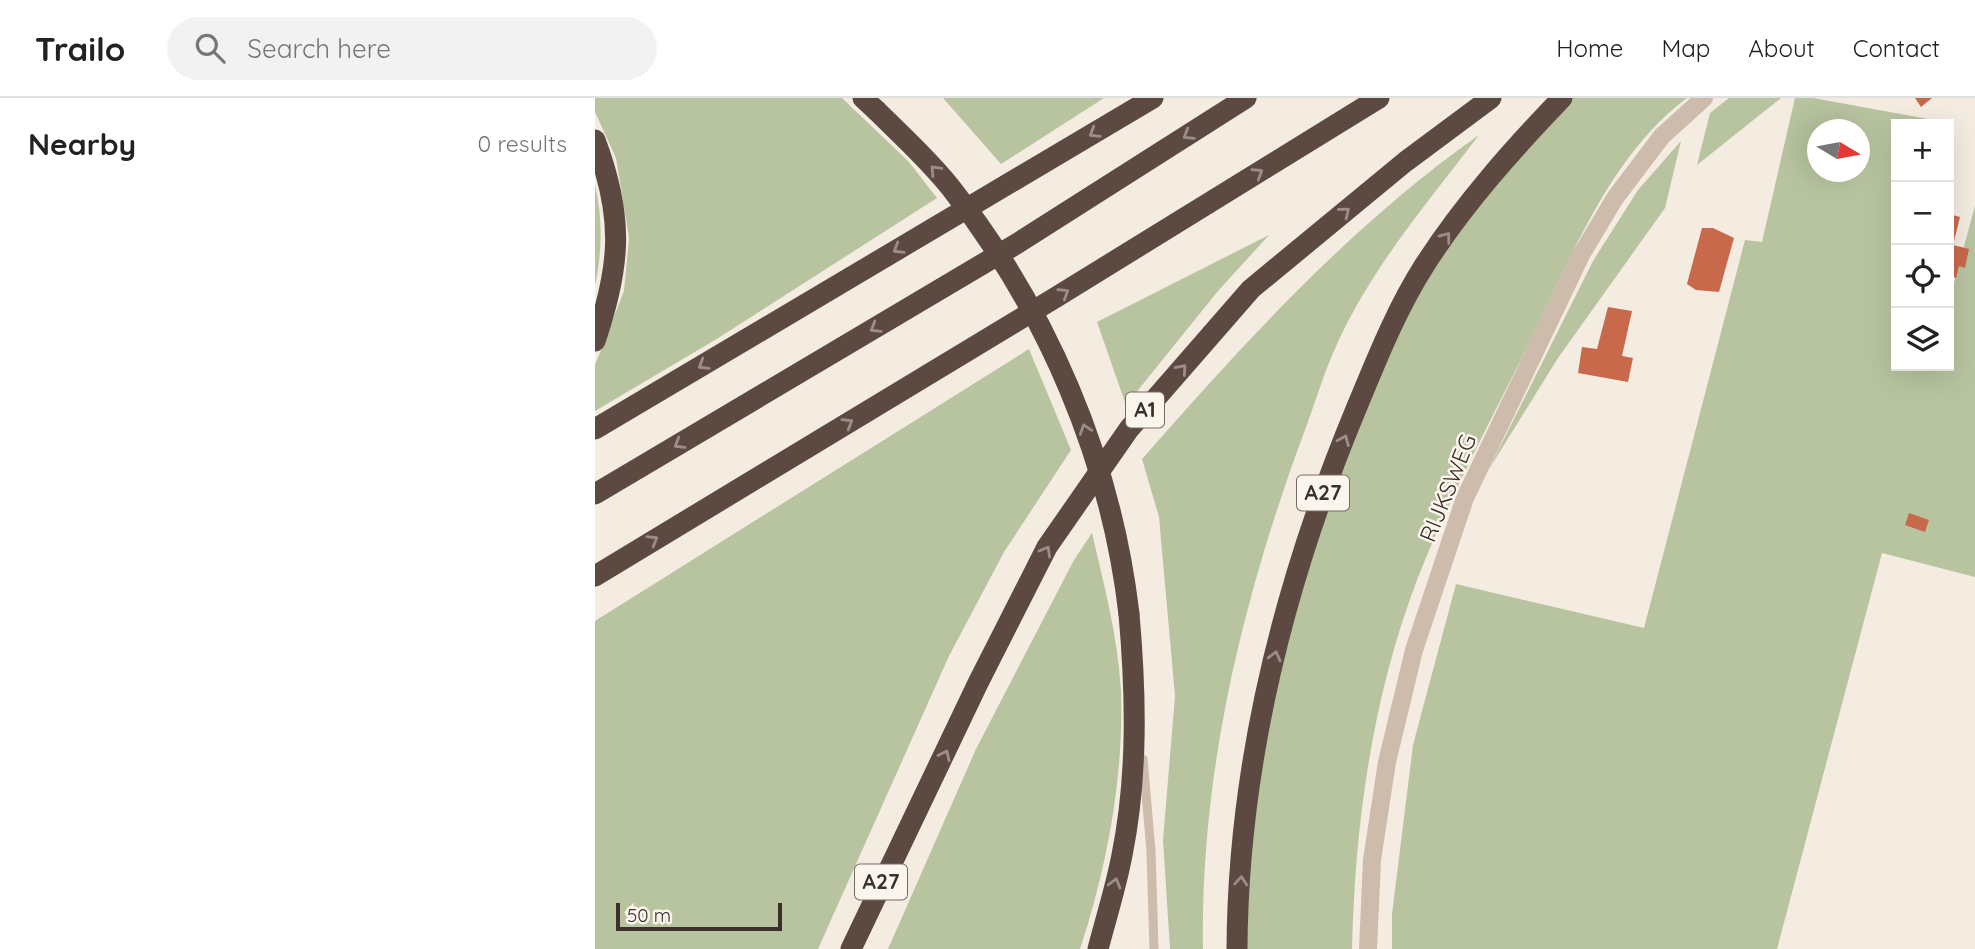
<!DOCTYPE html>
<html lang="en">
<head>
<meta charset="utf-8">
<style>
  :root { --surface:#fff; --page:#f2f2f2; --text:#222; --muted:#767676; --line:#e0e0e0 }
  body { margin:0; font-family:Quicksand,sans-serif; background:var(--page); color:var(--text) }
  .controls { position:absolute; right:21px; top:21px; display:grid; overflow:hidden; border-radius:0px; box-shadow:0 7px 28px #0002 }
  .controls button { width:63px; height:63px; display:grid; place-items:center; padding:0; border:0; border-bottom:2px solid var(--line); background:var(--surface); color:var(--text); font:35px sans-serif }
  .compass { position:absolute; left:1212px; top:21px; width:63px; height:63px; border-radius:50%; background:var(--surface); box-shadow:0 7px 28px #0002; rotate:100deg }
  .scale { position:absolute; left:21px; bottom:18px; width:166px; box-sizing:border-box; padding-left:7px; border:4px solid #3b302b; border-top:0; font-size:19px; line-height:24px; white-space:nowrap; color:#3b302b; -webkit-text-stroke:5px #fbf5ee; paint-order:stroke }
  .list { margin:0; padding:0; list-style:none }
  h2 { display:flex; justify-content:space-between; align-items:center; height:91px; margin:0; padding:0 28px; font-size:30px }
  h2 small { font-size:23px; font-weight:400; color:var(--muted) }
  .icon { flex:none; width:38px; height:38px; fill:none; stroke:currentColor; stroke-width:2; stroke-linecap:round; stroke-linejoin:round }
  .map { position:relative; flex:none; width:1380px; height:851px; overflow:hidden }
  header { display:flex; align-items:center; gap:42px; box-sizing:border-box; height:98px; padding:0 35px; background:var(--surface); border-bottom:2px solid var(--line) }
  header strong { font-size:33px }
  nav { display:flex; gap:38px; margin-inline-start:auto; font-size:24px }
  .search { width:490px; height:63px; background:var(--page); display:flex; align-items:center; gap:18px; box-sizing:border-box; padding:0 24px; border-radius:38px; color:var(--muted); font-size:26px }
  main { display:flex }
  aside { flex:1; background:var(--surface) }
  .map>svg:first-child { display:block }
</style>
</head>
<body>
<header>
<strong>Trailo</strong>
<div class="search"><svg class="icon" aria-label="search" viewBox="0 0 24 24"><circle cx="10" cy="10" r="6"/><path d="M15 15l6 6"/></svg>Search here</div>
<nav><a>Home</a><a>Map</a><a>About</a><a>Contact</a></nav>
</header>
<main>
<aside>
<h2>Nearby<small>0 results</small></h2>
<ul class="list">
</ul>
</aside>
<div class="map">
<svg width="1380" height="851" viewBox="0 0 1380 851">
  <rect width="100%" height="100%" fill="#f4ebe1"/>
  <g fill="#b8c4a0" fill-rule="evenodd">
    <path d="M0 0H247L314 64 342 100 120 242 0 313V267L29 193 34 140 21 60 0 14Z"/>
    <path d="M348 0H509L406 66Z"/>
    <path d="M976 0H1092C1018 55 979 152 940 233 900 315 855 397 822 482 777 600 760 726 757 851H652L654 768 669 627 753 332 863 119Z"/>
    <path d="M1134 0H1186L1102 67 1115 15Z"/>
    <path d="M1200 0H1218L1344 23 1343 26H1301V268H1354V196H1356L1380 108V479L1287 455 1182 851H797V816L818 647 861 486 1049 530 1150 142 1167 144ZM1223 32H1265V74H1223Z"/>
    <path d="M884 37C833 104 777 169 742 246 728 276 719 309 707 340 647 503 605 677 608 851H575L568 742 580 598 564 419 547 361C651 243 755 128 884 37Z"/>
    <path d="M1086 43 1070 110 963 260 894 371 998 163 1043 92Z"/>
    <path d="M0 87C8 122 7 154 0 188Z"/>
    <path d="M674 137 623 193 531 307 502 224Z"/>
    <path d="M434 251 476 352 409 454 354 558 223 851H0V523Z"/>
    <path d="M497 435C509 487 523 539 526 593 529 679 512 769 485 851H293L381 651 479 462Z"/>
  </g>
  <g fill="#c8694b">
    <path d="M1320 0H1337L1326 9Z"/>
    <path d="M1354 116 1365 119 1358 147 1374 151 1370 170 1364 168 1361 180 1354 178Z"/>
    <path d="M1107 130H1118L1139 140 1124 194 1101 192 1092 186Z"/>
    <path d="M1013 209 1037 213 1027 258 1038 260 1033 284 983 275 987 249 1002 251Z"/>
    <path d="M1314 415 1334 422 1330 434 1310 427Z"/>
  </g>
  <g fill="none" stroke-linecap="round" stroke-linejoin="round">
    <path stroke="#cdbbac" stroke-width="9" d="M548 661 556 753 559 851"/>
    <path stroke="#cdbbac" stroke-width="18" d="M773 851 777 762 792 664 819 552 870 400 986 157 1020 100 1067 38 1109 0"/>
    <g stroke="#5c4a42" stroke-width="21">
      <path d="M268 0 282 13"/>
      <path d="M0 42C29 119 26 167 0 243"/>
      <path d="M0 331 558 0"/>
      <path d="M0 396 423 145 651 0"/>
      <path d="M0 478 463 198 784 0"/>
      <path d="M256 851 383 585 452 449 534 331 656 191 810 64 896 0"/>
      <path d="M503 851C511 820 521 789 527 757 543 678 541 595 534 516"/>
      <path d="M642 851C643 665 690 482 761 311 781 263 801 212 829 168 868 107 917 52 967 0"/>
    </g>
    <path stroke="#5c4a42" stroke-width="21" d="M282 13C307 38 334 62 356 90 452 212 516 361 534 516"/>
  </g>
  <defs><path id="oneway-chevron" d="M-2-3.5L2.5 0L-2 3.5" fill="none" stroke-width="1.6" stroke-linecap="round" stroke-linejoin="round" transform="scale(1.75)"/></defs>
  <g stroke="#9c8e87">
    <use href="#oneway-chevron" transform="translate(499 35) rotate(149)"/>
    <use href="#oneway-chevron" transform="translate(593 37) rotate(148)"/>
    <use href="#oneway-chevron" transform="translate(340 72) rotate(-133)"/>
    <use href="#oneway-chevron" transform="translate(663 75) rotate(-32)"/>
    <use href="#oneway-chevron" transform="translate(750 114) rotate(-39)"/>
    <use href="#oneway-chevron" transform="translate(851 139) rotate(-53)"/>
    <use href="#oneway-chevron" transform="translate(303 151) rotate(149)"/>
    <use href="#oneway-chevron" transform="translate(469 195) rotate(-32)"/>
    <use href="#oneway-chevron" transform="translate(280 230) rotate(149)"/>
    <use href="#oneway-chevron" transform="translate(108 267) rotate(149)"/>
    <use href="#oneway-chevron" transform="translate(587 271) rotate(-49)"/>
    <use href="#oneway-chevron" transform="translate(253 325) rotate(-31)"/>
    <use href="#oneway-chevron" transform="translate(490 331) rotate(-109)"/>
    <use href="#oneway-chevron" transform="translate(749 342) rotate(-67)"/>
    <use href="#oneway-chevron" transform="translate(84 346) rotate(149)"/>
    <use href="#oneway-chevron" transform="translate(58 442) rotate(-31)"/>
    <use href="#oneway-chevron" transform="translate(451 453) rotate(-60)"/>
    <use href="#oneway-chevron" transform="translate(680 558) rotate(-76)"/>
    <use href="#oneway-chevron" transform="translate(350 657) rotate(-65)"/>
    <use href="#oneway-chevron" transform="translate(646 783) rotate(-86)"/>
    <use href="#oneway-chevron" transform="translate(520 785) rotate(-75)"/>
  </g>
  <g text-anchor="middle" stroke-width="5" stroke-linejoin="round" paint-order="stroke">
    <g fill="#fbf5ee" stroke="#756b66" stroke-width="2">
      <rect x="531" y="294.5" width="38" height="35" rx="5"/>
      <rect x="702" y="377.5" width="52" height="35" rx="5"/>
      <rect x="260" y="766.5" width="52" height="35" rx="5"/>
    </g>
    <g font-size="21" font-weight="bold" fill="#3b302b">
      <text x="550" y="319">A1</text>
      <text x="728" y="402">A27</text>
      <text x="286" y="791">A27</text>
    </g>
    <g font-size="23" fill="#3b302b" stroke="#fbf5ee">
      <text transform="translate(853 390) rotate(-68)" y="8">RIJKSWEG</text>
    </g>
  </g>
</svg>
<div class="controls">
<button>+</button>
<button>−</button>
<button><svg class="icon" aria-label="locate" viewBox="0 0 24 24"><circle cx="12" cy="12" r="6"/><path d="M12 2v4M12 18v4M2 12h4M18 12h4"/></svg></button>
<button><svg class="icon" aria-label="layers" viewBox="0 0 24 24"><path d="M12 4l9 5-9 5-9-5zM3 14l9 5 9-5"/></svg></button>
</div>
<svg class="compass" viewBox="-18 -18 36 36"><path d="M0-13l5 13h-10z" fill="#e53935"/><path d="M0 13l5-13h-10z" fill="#767676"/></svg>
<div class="scale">50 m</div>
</div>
</main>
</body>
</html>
